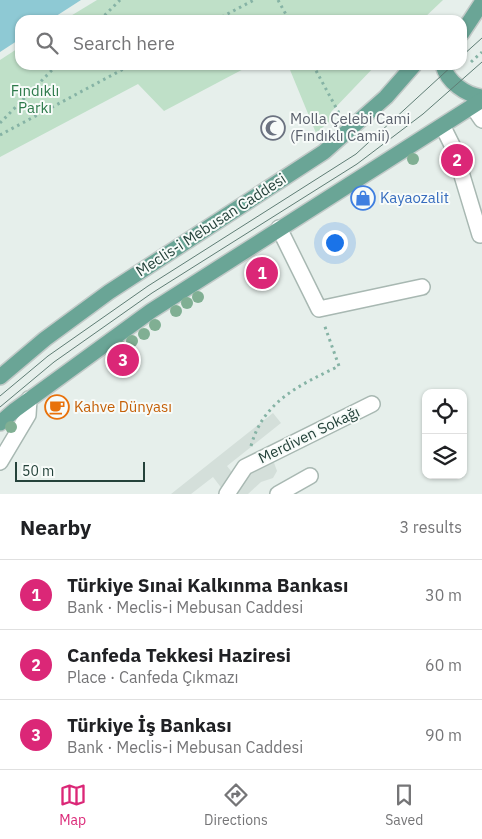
<!DOCTYPE html>
<html lang="en">
<head>
<meta charset="utf-8">
<style>
  :root { --surface:#fff; --page:#f6f6f6; --text:#202124; --muted:#757577; --line:#e0e0e0; --accent:#db2777 }
  body { margin:0; font-family:"IBM Plex Sans",sans-serif; background:var(--page); color:var(--text) }
  .controls { position:absolute; right:15px; bottom:15px; display:grid; overflow:hidden; border-radius:10px; box-shadow:0 1px 4px #0004 }
  .controls button { width:45px; height:45px; display:grid; place-items:center; padding:0; border:0; border-bottom:1px solid var(--line); background:var(--surface); color:var(--text); font:25px sans-serif }
  .scale { position:absolute; left:15px; bottom:12px; width:130px; box-sizing:border-box; padding-left:5px; border:2px solid #24423a; border-top:0; font-size:14px; line-height:18px; white-space:nowrap; color:#24423a; -webkit-text-stroke:4px #f7fbf9; paint-order:stroke }
  .you { position:absolute; left:334px; top:242px; width:18px; height:18px; margin:-12px; border:4px solid #fff; border-radius:50%; background:#1a73e8; box-shadow:0 0 0 8px #1a73e833 }
  .badge { display:grid; place-items:center; width:32px; height:32px; border-radius:50%; background:var(--accent); color:#fff; font-size:16px; font-weight:700 }
  .pin { position:absolute; translate:-50% -50%; border:2px solid #fff; box-shadow:0 1px 5px #0006 }
  .list { margin:0; padding:0; list-style:none }
  h2 { display:flex; justify-content:space-between; align-items:center; height:65px; margin:0; padding:0 20px; font-size:21px }
  h2 small { font-size:16px; font-weight:400; color:var(--muted) }
  .list li { display:grid; grid-template-columns:32px 1fr auto; gap:15px; align-items:center; box-sizing:border-box; height:70px; padding:0 20px; border-top:1px solid var(--line) }
  .list b { display:block; font-size:19px; white-space:nowrap }
  .list p { margin:0; font-size:16px; white-space:nowrap; color:var(--muted) }
  .list em { font-size:16px; font-style:normal; color:var(--muted) }
  .icon { flex:none; width:28px; height:28px; fill:none; stroke:currentColor; stroke-width:2; stroke-linecap:round; stroke-linejoin:round }
  .map { position:relative; flex:none; width:482px; height:494px; overflow:hidden }
  .search { position:absolute; background:var(--surface); box-shadow:0 1px 4px #0004; left:15px; right:15px; top:15px; height:55px; display:flex; align-items:center; gap:12px; box-sizing:border-box; padding:0 18px; border-radius:15px; color:var(--muted); font-size:19px }
  .sheet { height:275px; background:var(--surface) }
  nav { display:flex; justify-content:space-around; align-items:center; box-sizing:border-box; height:70px; border-top:1px solid var(--line); background:var(--surface); font-size:14px; color:var(--muted) }
  nav a { display:grid; justify-items:center; gap:2px }
  nav .on { color:var(--accent) }
  .map>svg:first-child { display:block }
</style>
</head>
<body>
<div class="map">
<svg width="482" height="494" viewBox="0 0 482 494">
  <rect width="100%" height="100%" fill="#e6efeb"/>
  <path fill="#d4dfda" d="M273 413 281 423 227 466 238 480 251 469 273 460 277 471 273 478 261 482 248 494H226L213 477 191 494H171Z"/>
  <g fill="#bfe0c8">
    <path d="M97 0H443L422 20H64Z"/>
    <path d="M20 47V65H251L164 111 138 84 0 157V60Z"/>
    <path d="M288 65H376L331 112 329 122 316 133Z"/>
  </g>
  <path fill="#8ec9d4" d="M0 0H81L50 20H20V39L0 52Z"/>
  <g fill="none" stroke-linecap="round" stroke-linejoin="round">
    <g stroke="#a8b8b2" stroke-width="18">
      <g id="minor">
        <path d="M473 107 482 120"/>
        <path d="M443 127 454 149 480 235"/>
        <path d="M279 228 319 309 422 287"/>
        <path d="M0 462 28 415 29 399"/>
        <path d="M227 494 245 467 372 404"/>
        <path d="M278 494 310 476"/>
      </g>
    </g>
    <g stroke="#c2cac8" stroke-width="18">
      <g id="primary">
        <path d="M462 33 481 4"/>
        <path d="M443 65C447 82 466 95 482 97"/>
        <path d="M0 377 45 339 109 292 324 152 386 97 414 65"/>
        <path d="M0 423 15 410 151 311 482 100"/>
      </g>
    </g>
    <g stroke="#86b3a5" stroke-width="3" stroke-dasharray="2.5 4" stroke-linecap="butt">
      <path d="M278 0 289 20"/>
      <path d="M100 20 120 0"/>
      <path d="M216 20 254 0"/>
      <path d="M471 62 482 52"/>
      <path d="M313 65 340 115"/>
      <path d="M0 123 57 65"/>
      <path d="M0 135 131 65"/>
      <path d="M251 446C263 401 300 385 339 366L324 324"/>
    </g>
    <use href="#minor" stroke="#fff" stroke-width="15"/>
    <use href="#primary" stroke="#6aa596" stroke-width="15"/>
    <g stroke="#5f7d75" stroke-width="1">
      <path d="M462 56 482 38"/>
      <path d="M0 396 48 356 148 286 356 154 453 65"/>
      <path d="M0 407 54 362 152 293 357 164 423 114 482 62"/>
    </g>
  </g>
  <g fill="#80af93">
    <circle cx="413" cy="159" r="6"/>
    <circle cx="198" cy="297" r="6"/>
    <circle cx="187" cy="303" r="6"/>
    <circle cx="176" cy="311" r="6"/>
    <circle cx="155" cy="325" r="6"/>
    <circle cx="144" cy="334" r="6"/>
    <circle cx="132" cy="341" r="6"/>
    <circle cx="121" cy="347" r="6"/>
    <circle cx="11" cy="427" r="6"/>
  </g>
  <defs>
    <g id="mosque-ring" transform="scale(1.25)"><circle r="9.5" fill="#f7fbf9" stroke="#6b7280" stroke-width="1.5"/><path d="M3.5-4.9A6 6 0 1 0 3.5 4.9A5 5 0 1 1 3.5-4.9Z" fill="#6b7280"/></g>
    <g id="shop-ring" transform="scale(1.25)"><circle r="9.5" fill="#f7fbf9" stroke="#3f7fe0" stroke-width="1.5"/><path d="M-5-2.5h2.3a2.7 3.5 0 0 1 5.4 0H5L5.5 6h-11ZM-1.5-2.5h3a1.5 2.3 0 0 0-3 0Z" fill="#3f7fe0"/></g>
    <g id="cafe-ring" transform="scale(1.25)"><circle r="9.5" fill="#f7fbf9" stroke="#e8710a" stroke-width="1.5"/><path d="M-5.5-4.5H6V0H3Q3 3.5 0 3.5H-2.5Q-5.5 3.5-5.5 0ZM3-3.2v2h1.7v-2ZM-6 4.5H4V6H-6Z" fill="#e8710a"/></g>
  </defs>
  <g fill-rule="evenodd">
    <use href="#mosque-ring" x="273" y="128"/>
    <use href="#shop-ring" x="363" y="198"/>
    <use href="#cafe-ring" x="57" y="407"/>
  </g>
  <g text-anchor="middle" stroke-width="4" stroke-linejoin="round" paint-order="stroke">
    <g font-size="15" fill="#2d7a4b" stroke="#f7fbf9">
      <text x="35" y="96">Fındıklı<tspan x="35" dy="17">Parkı</tspan></text>
    </g>
    <g font-size="15" fill="#5b616d" stroke="#f7fbf9" text-anchor="start">
      <text x="290" y="124">Molla Çelebi Cami<tspan x="290" dy="17">(Fındıklı Camii)</tspan></text>
    </g>
    <g font-size="15" fill="#366cbe" stroke="#f7fbf9" text-anchor="start">
      <text x="380" y="203">Kayaozalit</text>
    </g>
    <g font-size="15" fill="#24423a" stroke="#f7fbf9">
      <text transform="translate(211 225) rotate(-33)" y="5">Meclis-i Mebusan Caddesi</text>
      <text transform="translate(309 435) rotate(-26)" y="5">Merdiven Sokağı</text>
    </g>
    <g font-size="15" fill="#c56008" stroke="#f7fbf9" text-anchor="start">
      <text x="74" y="412">Kahve Dünyası</text>
    </g>
  </g>
</svg>
<div class="controls">
<button><svg class="icon" aria-label="locate" viewBox="0 0 24 24"><circle cx="12" cy="12" r="6"/><path d="M12 2v4M12 18v4M2 12h4M18 12h4"/></svg></button>
<button><svg class="icon" aria-label="layers" viewBox="0 0 24 24"><path d="M12 4l9 5-9 5-9-5zM3 14l9 5 9-5"/></svg></button>
</div>
<div class="scale">50 m</div>
<div class="you"></div>
<div class="pin badge" style="left:262px;top:273px">1</div>
<div class="pin badge" style="left:457px;top:160px">2</div>
<div class="pin badge" style="left:123px;top:360px">3</div>
<div class="search"><svg class="icon" aria-label="search" viewBox="0 0 24 24"><circle cx="10" cy="10" r="6"/><path d="M15 15l6 6"/></svg>Search here</div>
</div>
<section class="sheet">
<h2>Nearby<small>3 results</small></h2>
<ul class="list">
<li><span class="badge">1</span><div><b>Türkiye Sınai Kalkınma Bankası</b><p>Bank · Meclis-i Mebusan Caddesi</p></div><em>30 m</em></li>
<li><span class="badge">2</span><div><b>Canfeda Tekkesi Haziresi</b><p>Place · Canfeda Çıkmazı</p></div><em>60 m</em></li>
<li><span class="badge">3</span><div><b>Türkiye İş Bankası</b><p>Bank · Meclis-i Mebusan Caddesi</p></div><em>90 m</em></li>
</ul>
</section>
<nav>
<a class="on"><svg class="icon" aria-label="map" viewBox="0 0 24 24"><path d="M3 6l6-2 6 2 6-2v14l-6 2-6-2-6 2zM9 4v14M15 6v14"/></svg>Map</a>
<a><svg class="icon" aria-label="directions" viewBox="0 0 24 24"><path d="M12 3l9 9-9 9-9-9zM9 14v-3h6M13 9l2 2-2 2"/></svg>Directions</a>
<a><svg class="icon" aria-label="saved" viewBox="0 0 24 24"><path d="M7 4h10v16l-5-4-5 4z"/></svg>Saved</a>
</nav>
</body>
</html>
